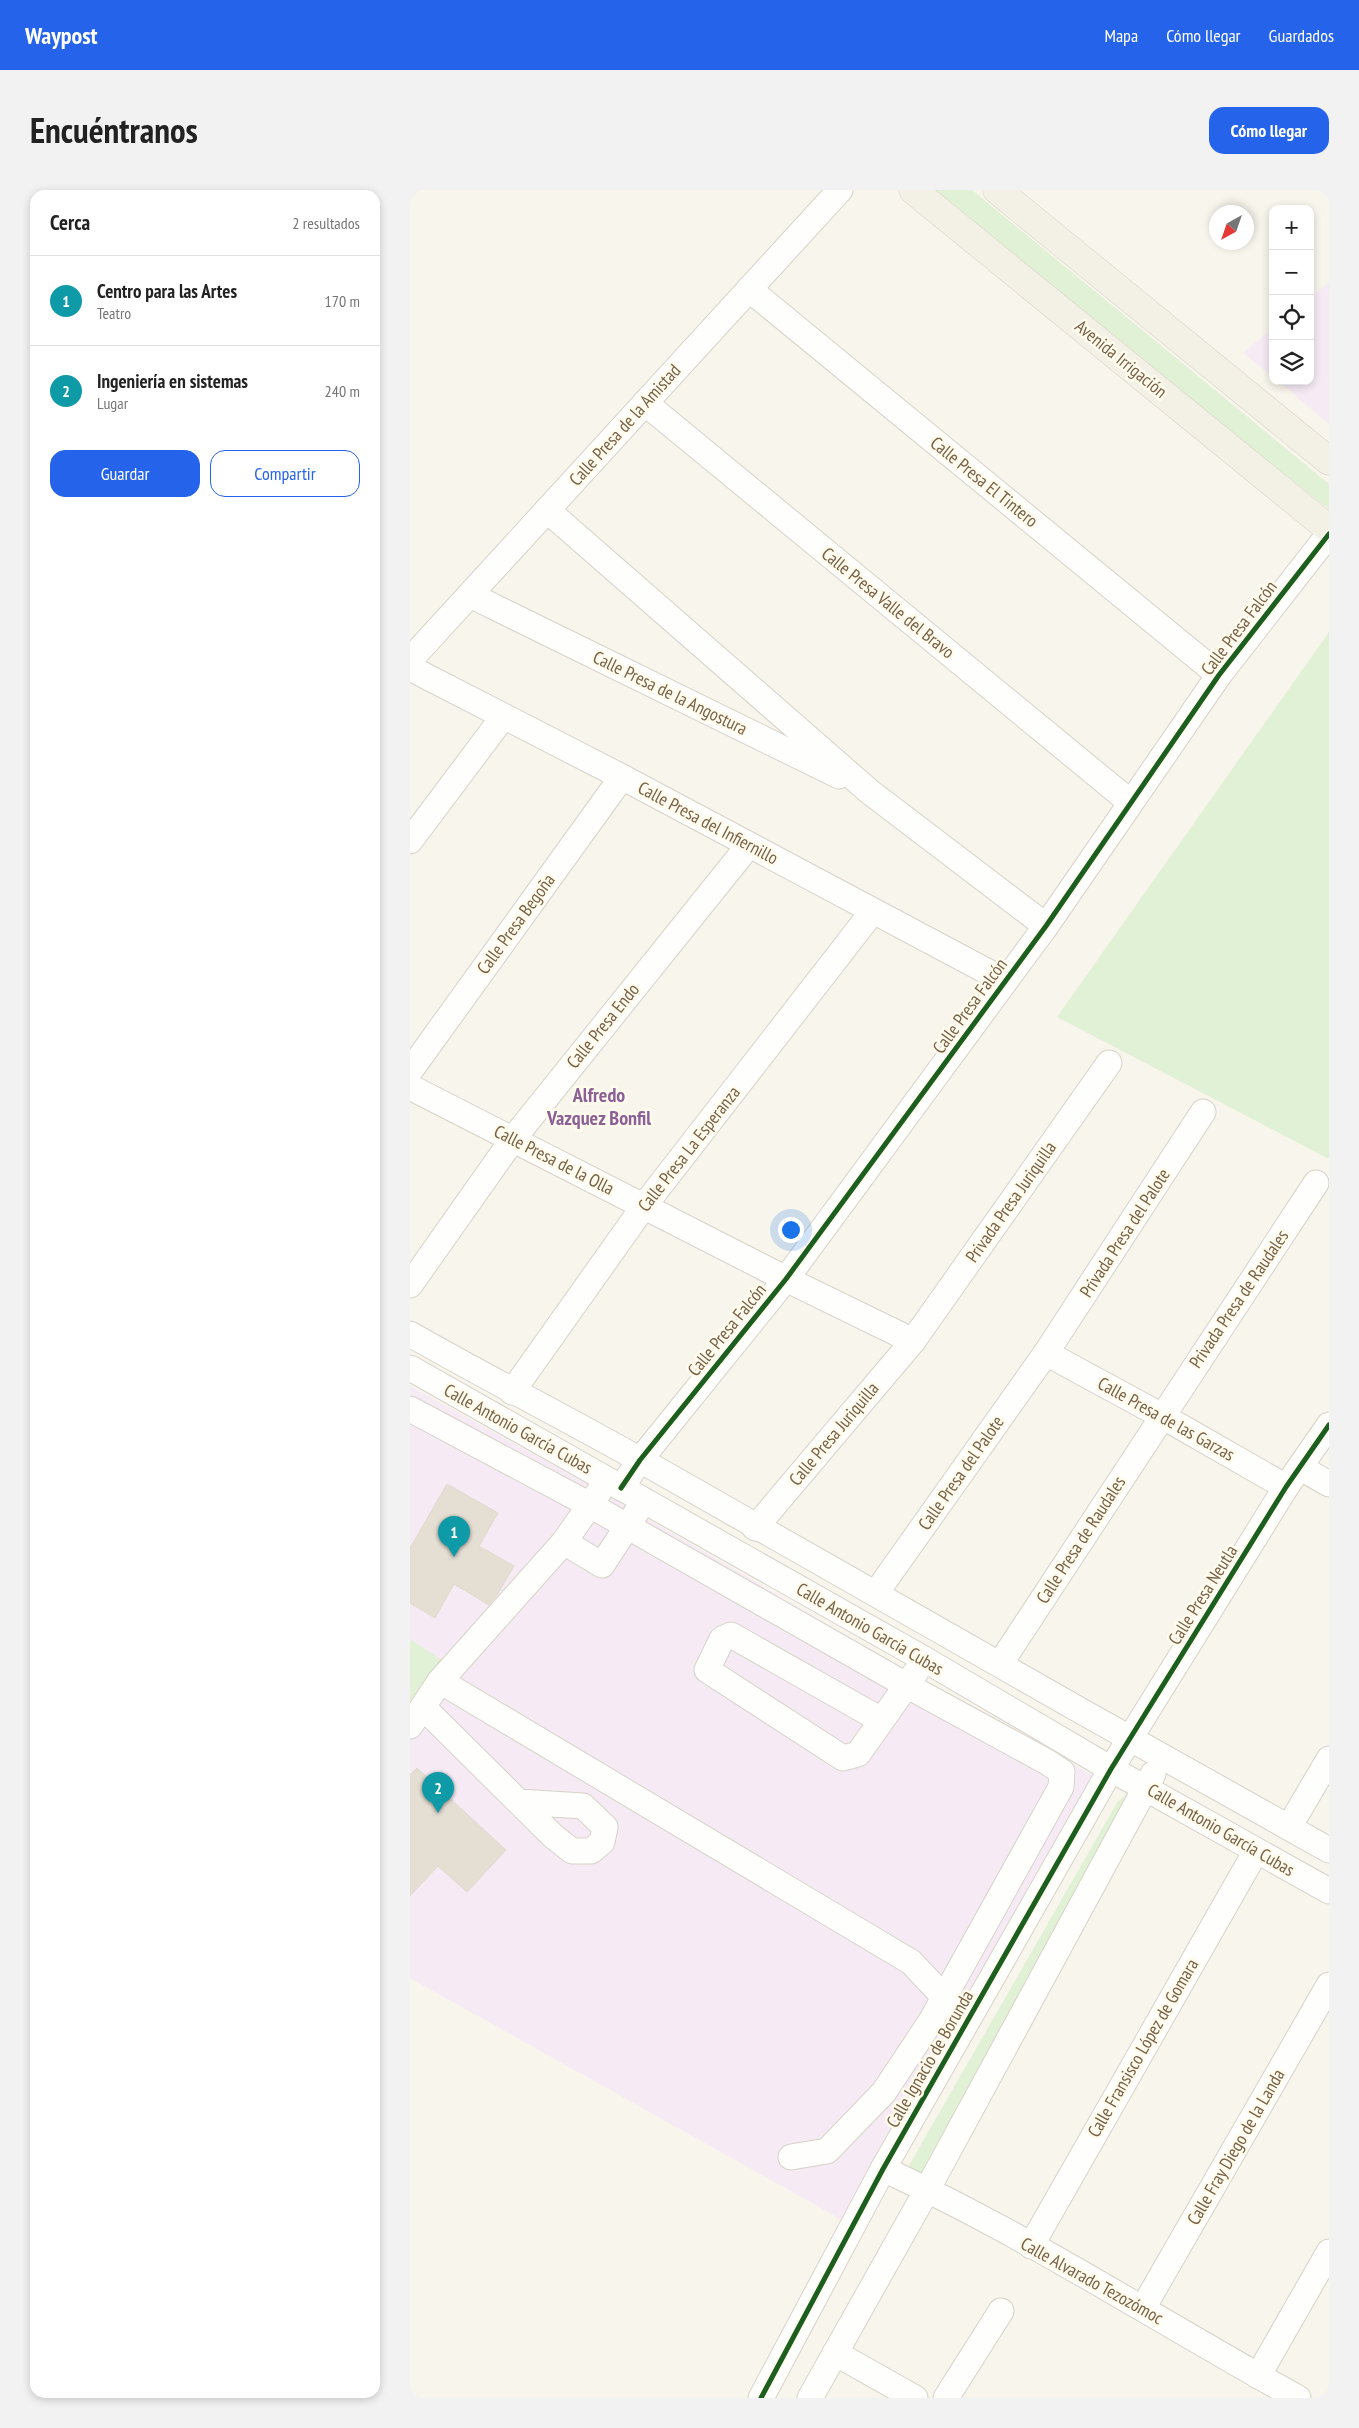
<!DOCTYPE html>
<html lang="es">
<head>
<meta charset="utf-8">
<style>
  :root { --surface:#fff; --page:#f2f2f2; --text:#222; --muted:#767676; --line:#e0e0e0; --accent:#2563eb }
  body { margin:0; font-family:"PT Sans Narrow",sans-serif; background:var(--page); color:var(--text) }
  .controls { position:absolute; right:15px; top:15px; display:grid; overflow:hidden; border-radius:10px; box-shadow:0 2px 8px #0003 }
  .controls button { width:45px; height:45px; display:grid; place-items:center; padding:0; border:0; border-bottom:1px solid var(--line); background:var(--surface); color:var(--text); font:25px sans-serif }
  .compass { position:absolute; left:799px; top:15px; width:45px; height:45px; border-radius:50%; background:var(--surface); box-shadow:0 2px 8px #0003; rotate:220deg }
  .you { position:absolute; left:380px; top:1039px; width:18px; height:18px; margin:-12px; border:4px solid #fff; border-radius:50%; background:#1a73e8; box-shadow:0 0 0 8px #1a73e833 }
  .badge { display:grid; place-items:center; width:32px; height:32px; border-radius:50%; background:var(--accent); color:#fff; font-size:16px; font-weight:700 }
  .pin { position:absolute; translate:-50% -41px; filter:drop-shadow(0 1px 2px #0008) }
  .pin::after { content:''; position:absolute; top:26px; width:18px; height:15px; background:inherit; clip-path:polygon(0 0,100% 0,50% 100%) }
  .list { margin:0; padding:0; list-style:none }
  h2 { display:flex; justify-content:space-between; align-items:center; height:65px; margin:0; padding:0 20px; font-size:21px }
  h2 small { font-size:16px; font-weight:400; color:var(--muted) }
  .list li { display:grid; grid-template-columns:32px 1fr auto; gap:15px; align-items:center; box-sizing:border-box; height:90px; padding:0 20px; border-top:1px solid var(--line) }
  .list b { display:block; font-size:19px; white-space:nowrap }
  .list p { margin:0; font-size:16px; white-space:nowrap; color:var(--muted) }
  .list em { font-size:16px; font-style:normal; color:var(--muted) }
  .actions { display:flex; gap:10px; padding:15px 20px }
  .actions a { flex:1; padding:11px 0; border:1px solid var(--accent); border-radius:15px; text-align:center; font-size:18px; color:var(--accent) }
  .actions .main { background:var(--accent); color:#fff }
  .icon { flex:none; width:28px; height:28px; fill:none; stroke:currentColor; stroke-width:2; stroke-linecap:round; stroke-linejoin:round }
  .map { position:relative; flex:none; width:919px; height:2208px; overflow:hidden; border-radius:15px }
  header { display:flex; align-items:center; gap:30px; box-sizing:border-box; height:70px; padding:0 25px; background:var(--accent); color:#fff }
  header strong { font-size:24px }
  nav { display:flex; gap:28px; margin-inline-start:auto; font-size:18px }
  .intro { display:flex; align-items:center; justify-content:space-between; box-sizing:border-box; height:120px; padding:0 30px }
  h1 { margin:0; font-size:35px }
  .button { padding:12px 22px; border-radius:15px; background:var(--accent); color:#fff; font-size:18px; font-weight:700 }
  main { display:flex; gap:30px; padding:0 30px }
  aside { flex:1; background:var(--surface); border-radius:15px; box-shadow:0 2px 8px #0003 }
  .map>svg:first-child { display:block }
</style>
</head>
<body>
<header>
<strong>Waypost</strong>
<nav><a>Mapa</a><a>Cómo llegar</a><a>Guardados</a></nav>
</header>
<div class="intro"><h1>Encuéntranos</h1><a class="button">Cómo llegar</a></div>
<main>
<aside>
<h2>Cerca<small>2 resultados</small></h2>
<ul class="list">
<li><span class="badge" style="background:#0f9aa8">1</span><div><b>Centro para las Artes</b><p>Teatro</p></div><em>170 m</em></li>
<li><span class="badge" style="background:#0f9aa8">2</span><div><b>Ingeniería en sistemas</b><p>Lugar</p></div><em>240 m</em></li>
</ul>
<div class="actions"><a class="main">Guardar</a><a>Compartir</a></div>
</aside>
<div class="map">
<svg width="919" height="2208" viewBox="0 0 919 2208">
  <rect width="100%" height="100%" fill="#f8f5ec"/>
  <g fill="#f6ebf4">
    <path d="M919 92V234L868 191H900V108Z"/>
    <path d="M863 138V187L833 163Z"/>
    <path d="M0 1196 190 1301 505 1485 684 1586 434 2031 0 1788Z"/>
  </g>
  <g fill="#e1f1d5">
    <path d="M524 0H562L919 294V319L813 237Z"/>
    <path d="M919 442V969L647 827Z"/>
    <path d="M0 1449 34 1472 0 1519Z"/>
    <path d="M719 1603 720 1616 507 1990 497 1979 708 1611Z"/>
  </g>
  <g fill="#e5ded3" stroke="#e1d9cd">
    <path d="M37 1294 88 1323 69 1356 104 1376 87 1405 79 1415 44 1394 25 1428 0 1413V1358Z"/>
    <path d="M7 1578 96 1660 57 1702 28 1676 0 1706V1585Z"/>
  </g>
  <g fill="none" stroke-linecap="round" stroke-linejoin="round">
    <g stroke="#d7d2c9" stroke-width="27">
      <g id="minor">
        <path d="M339 99 809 485"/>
        <path d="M235 213 720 612"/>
        <path d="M137 320 460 602 636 736"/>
        <path d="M60 405 429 586"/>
        <path d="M0 470 430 0"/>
        <path d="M0 478 212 587 595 791"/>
        <path d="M0 651 93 527"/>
        <path d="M0 881 212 587"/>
        <path d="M0 897 376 1089 503 1151"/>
        <path d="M0 1095 103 949 339 655"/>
        <path d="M0 1144C77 1188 156 1228 232 1271 461 1402 689 1532 919 1660"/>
        <path d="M636 1163 752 1226 876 1297"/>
        <path d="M0 1178 514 1469 701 1579 919 1701"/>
        <path d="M102 1202 234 1016 463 721"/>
        <path d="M0 1219 180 1315 496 1495 637 1572 652 1582 651 1597 521 1831 474 1902 417 1961 381 1967"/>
        <path d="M891 1278 919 1294"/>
        <path d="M211 1298 230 1270 376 1089 636 736 809 485 919 344"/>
        <path d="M345 1338 503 1151 699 873"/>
        <path d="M154 1352 192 1375 226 1323"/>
        <path d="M466 1403 636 1163 793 922"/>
        <path d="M590 1474 906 993"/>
        <path d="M30 1491 501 1772 534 1807 547 1816"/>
        <path d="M13 1517 143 1646 162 1661H181L192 1652 195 1637 173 1616 109 1612"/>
        <path d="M471 1530 321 1445 312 1449 297 1480 433 1568 448 1564 506 1482"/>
        <path d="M0 1536 30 1491 154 1352 189 1302"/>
        <path d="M879 1637 919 1569"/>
        <path d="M473 1979C617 2045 750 2132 888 2208"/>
        <path d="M621 2056 846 1661"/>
        <path d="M733 2118 919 1795"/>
        <path d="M425 2163 505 2208"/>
        <path d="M848 2186 919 2062"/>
        <path d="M351 2208 473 1979 701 1579 876 1297 919 1235"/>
        <path d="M400 2208 517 2000 743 1584"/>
        <path d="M536 2208 591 2121"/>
      </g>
    </g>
    <g stroke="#dad2c9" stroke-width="29">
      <g id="major">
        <path d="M503 0 919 339"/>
        <path d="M587 0 919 271"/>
      </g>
    </g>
    <use href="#minor" stroke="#fefefc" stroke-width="25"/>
    <use href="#major" stroke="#f3f0e5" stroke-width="28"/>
    <g stroke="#fffbed" stroke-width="8">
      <g id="cycleway">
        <path d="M211 1298 230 1270 376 1089 636 736 809 485 919 344"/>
        <path d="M351 2208 473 1979 701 1579 876 1297 919 1235"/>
      </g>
    </g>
    <use href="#cycleway" stroke="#1b5e20" stroke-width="5"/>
  </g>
  <g text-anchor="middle" stroke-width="5" stroke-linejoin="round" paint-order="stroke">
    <g font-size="18" fill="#796148" stroke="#fffbed">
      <text transform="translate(711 169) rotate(39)" y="6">Avenida Irrigación</text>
      <text transform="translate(215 235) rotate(-48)" y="6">Calle Presa de la Amistad</text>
      <text transform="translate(574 292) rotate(39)" y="6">Calle Presa El Tintero</text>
      <text transform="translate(478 413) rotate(39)" y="6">Calle Presa Valle del Bravo</text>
      <text transform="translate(829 438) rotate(-53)" y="6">Calle Presa Falcón</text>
      <text transform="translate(260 503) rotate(26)" y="6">Calle Presa de la Angostura</text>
      <text transform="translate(298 633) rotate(28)" y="6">Calle Presa del Infiernillo</text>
      <text transform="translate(106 734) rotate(-54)" y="6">Calle Presa Begoña</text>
      <text transform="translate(560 816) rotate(-54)" y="6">Calle Presa Falcón</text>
      <text transform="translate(193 836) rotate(-51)" y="6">Calle Presa Endo</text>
      <text transform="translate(279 959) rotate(-52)" y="6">Calle Presa La Esperanza</text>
      <text transform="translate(144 970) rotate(27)" y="6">Calle Presa de la Olla</text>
      <text transform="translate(601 1012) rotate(-55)" y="6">Privada Presa Juriquilla</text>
      <text transform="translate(715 1043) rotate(-57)" y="6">Privada Presa del Palote</text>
      <text transform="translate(829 1109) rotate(-56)" y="6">Privada Presa de Raudales</text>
      <text transform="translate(317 1140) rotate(-51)" y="6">Calle Presa Falcón</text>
      <text transform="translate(756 1229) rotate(29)" y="6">Calle Presa de las Garzas</text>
      <text transform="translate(108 1239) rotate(29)" y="6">Calle Antonio García Cubas</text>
      <text transform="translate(424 1244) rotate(-50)" y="6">Calle Presa Juriquilla</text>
      <text transform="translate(551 1283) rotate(-55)" y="6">Calle Presa del Palote</text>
      <text transform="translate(671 1350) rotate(-57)" y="6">Calle Presa de Raudales</text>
      <text transform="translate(793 1405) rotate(-58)" y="6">Calle Presa Neutla</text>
      <text transform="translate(460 1439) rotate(30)" y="6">Calle Antonio García Cubas</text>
      <text transform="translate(811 1640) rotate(30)" y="6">Calle Antonio García Cubas</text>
      <text transform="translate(733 1858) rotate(-60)" y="6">Calle Fransisco López de Gomara</text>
      <text transform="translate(520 1869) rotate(-60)" y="6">Calle Ignacio de Borunda</text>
      <text transform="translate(826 1957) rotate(-60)" y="6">Calle Fray Diego de la Landa</text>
      <text transform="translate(682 2091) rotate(29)" y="6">Calle Alvarado Tezozómoc</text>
    </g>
    <g font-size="20" font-weight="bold" fill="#8c6096" stroke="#fffbed">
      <text x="189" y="912">Alfredo<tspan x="189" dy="23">Vazquez Bonfil</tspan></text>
    </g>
  </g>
</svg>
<div class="controls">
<button>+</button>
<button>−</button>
<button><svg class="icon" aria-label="locate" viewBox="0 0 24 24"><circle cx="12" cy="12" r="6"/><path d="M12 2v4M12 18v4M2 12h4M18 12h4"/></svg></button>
<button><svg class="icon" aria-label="layers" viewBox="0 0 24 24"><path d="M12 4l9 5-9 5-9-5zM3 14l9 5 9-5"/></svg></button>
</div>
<svg class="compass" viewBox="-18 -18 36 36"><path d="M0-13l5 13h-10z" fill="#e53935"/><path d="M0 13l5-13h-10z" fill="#767676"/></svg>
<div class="you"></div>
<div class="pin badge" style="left:44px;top:1367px;background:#0f9aa8">1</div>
<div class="pin badge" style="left:28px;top:1623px;background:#0f9aa8">2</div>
</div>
</main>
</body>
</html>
